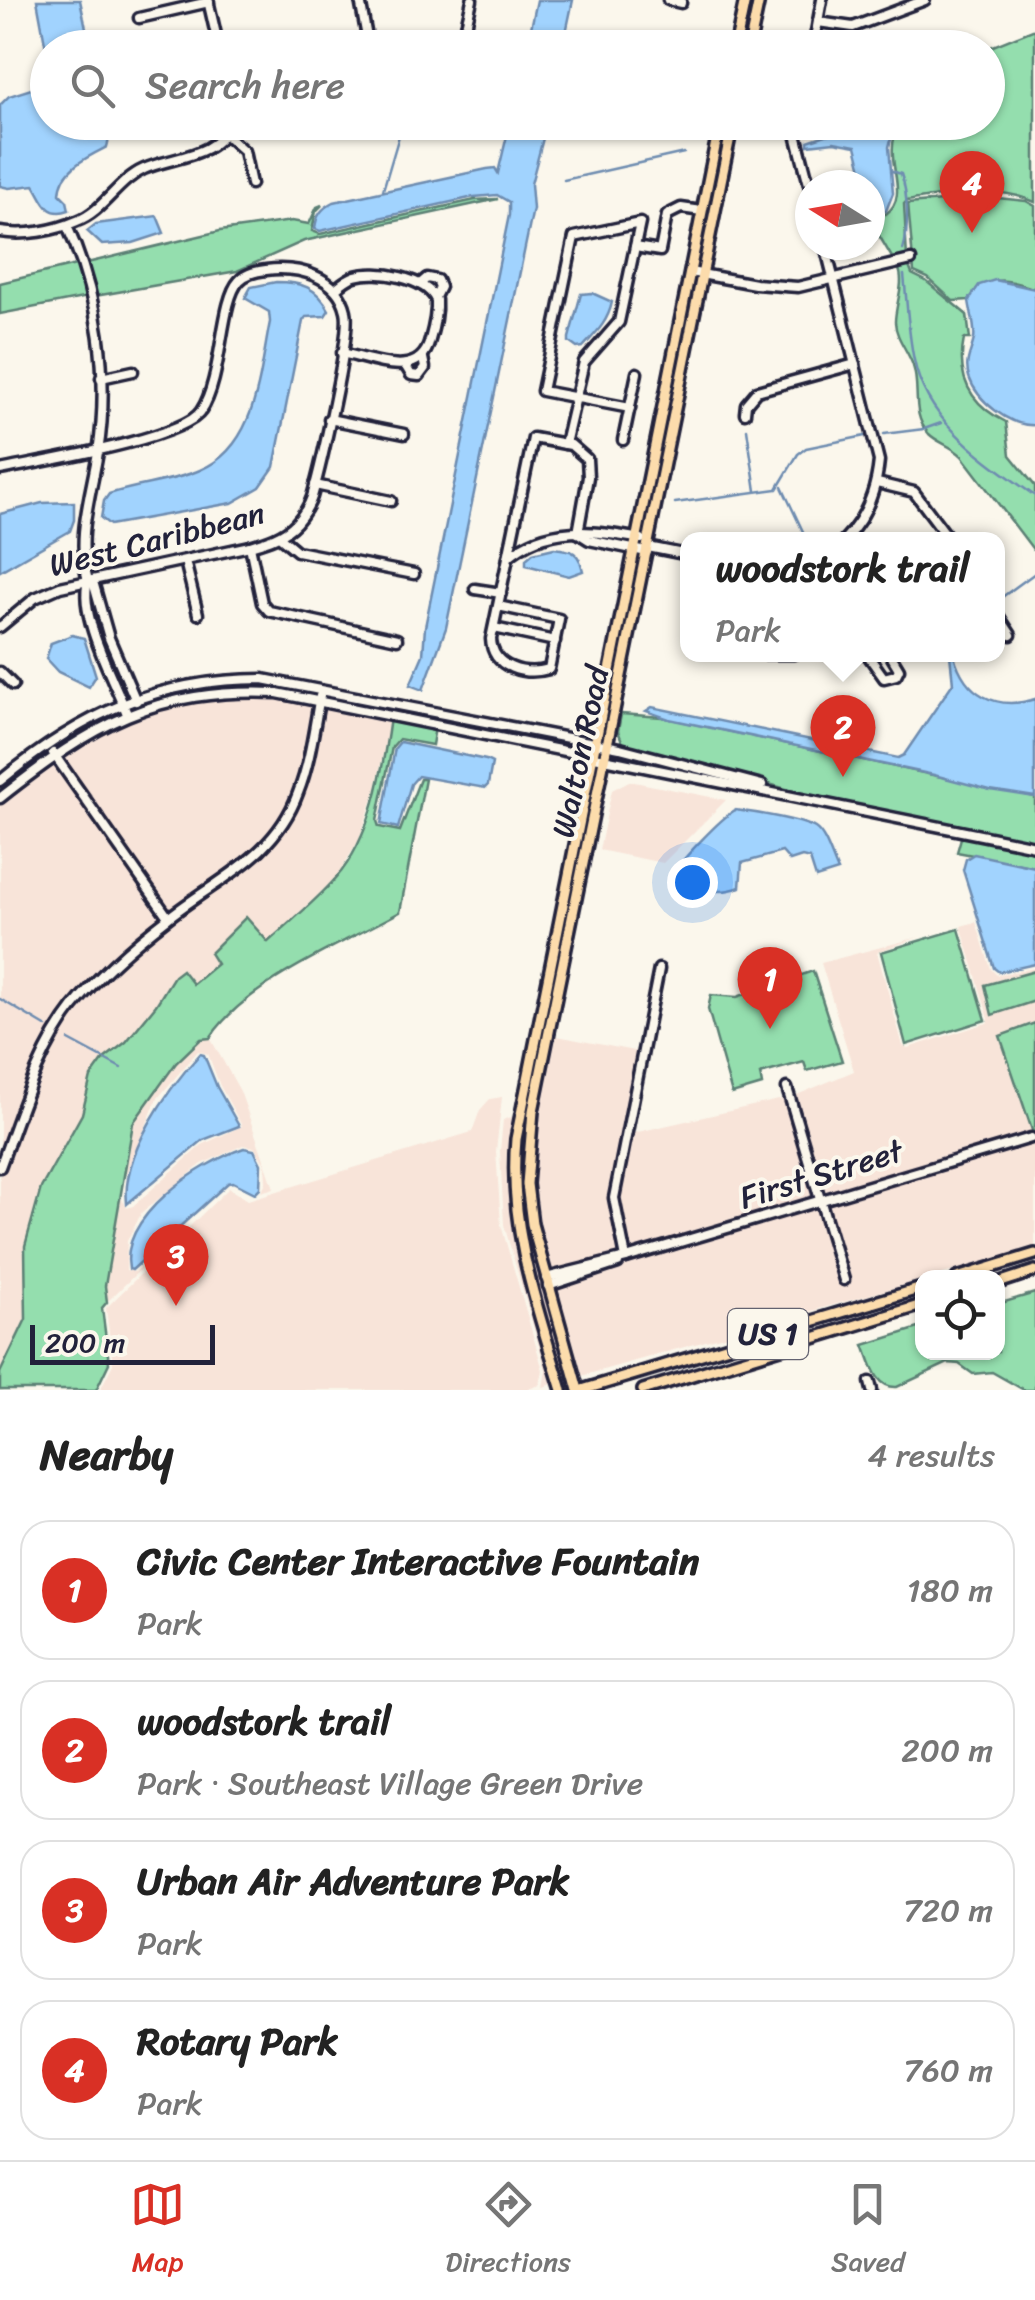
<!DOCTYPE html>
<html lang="en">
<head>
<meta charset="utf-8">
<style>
  :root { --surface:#fff; --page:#f2f2f2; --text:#222; --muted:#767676; --line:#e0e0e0; --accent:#d93025 }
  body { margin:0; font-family:Sriracha,sans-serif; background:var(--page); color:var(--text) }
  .controls { position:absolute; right:30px; bottom:30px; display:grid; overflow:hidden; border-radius:20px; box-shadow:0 2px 8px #0004 }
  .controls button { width:90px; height:90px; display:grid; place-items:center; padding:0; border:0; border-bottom:2px solid var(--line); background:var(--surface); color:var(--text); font:50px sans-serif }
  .compass { position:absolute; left:795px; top:170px; width:90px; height:90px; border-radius:50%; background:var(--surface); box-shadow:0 2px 8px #0004; rotate:281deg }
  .scale { position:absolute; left:30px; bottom:25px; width:185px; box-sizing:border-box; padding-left:10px; border:5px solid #22223b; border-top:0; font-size:28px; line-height:35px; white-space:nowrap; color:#22223b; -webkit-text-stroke:8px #fbf7ec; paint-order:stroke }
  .you { position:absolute; left:692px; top:882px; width:35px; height:35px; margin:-25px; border:8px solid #fff; border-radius:50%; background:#1a73e8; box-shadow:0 0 0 15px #1a73e833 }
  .badge { display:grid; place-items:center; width:65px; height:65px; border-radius:50%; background:var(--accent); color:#fff; font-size:32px; font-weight:700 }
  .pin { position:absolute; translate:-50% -82px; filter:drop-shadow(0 2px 5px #0008) }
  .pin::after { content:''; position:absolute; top:52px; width:35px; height:30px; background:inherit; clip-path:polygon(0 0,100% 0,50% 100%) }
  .popup { position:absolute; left:680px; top:532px; width:325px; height:130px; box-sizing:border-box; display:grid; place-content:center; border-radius:20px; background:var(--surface); filter:drop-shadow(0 2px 8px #0005); font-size:32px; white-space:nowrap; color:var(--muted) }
  .popup b { font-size:38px; color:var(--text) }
  .popup::after { content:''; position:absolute; left:50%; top:100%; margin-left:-20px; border:20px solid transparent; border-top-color:var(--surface) }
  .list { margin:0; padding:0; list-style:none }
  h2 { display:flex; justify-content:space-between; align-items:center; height:130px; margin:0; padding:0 40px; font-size:42px }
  h2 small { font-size:32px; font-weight:400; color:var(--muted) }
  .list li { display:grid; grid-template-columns:65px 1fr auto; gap:30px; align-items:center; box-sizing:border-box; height:140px; margin:0 20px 20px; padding:0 20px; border:2px solid var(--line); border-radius:30px }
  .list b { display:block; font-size:38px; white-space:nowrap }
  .list p { margin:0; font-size:32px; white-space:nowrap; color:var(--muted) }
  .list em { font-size:32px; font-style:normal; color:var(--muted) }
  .icon { flex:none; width:55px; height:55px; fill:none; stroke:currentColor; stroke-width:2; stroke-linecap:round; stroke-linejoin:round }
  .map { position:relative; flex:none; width:1035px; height:1390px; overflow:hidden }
  .search { position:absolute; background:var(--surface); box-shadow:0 2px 8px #0004; left:30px; right:30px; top:30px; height:110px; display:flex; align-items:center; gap:25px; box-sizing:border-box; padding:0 35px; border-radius:55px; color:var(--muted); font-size:38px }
  .sheet { height:770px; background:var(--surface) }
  nav { display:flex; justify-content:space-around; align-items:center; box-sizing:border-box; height:140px; border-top:2px solid var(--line); background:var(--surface); font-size:28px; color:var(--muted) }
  nav a { display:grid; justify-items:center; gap:5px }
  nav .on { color:var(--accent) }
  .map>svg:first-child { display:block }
</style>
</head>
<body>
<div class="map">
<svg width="1035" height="1390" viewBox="0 0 1035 1390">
  <rect width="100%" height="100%" fill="#fbf7ec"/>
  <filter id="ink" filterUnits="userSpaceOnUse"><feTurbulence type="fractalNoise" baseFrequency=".01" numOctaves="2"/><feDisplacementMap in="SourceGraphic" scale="20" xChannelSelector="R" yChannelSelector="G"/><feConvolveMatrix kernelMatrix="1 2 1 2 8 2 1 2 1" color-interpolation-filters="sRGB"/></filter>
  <g filter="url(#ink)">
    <g fill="#f8e4d9" fill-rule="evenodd">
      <path d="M237 695 315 702 295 794 268 838 244 862 169 912 60 757 106 727 177 702Z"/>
      <path d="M322 704 390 718 376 789 359 840 336 878 268 942 218 963 192 985 182 971 174 976 156 1005 126 1042 104 1059 91 1077 82 1114 41 1188 25 1247 26 1319 0 1373V1177L40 1074 76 1010 111 973 171 920 248 867 274 842 301 796Z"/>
      <path d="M54 761 164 916 105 968 70 1006 0 1157V802Z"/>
      <path d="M629 781 726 800 663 863 599 850 612 790Z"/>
      <path d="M976 922 991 969 997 975 1035 968V1138L1032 1134 629 1254 617 1199 629 1134 792 1097 854 1071 821 963 919 937 877 952 903 1046 908 1048 987 1023 989 1019 961 926Z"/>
      <path d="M540 1032 545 1033 530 1111 524 1184 528 1225 571 1379 563 1382 524 1240 520 1171 523 1122Z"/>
      <path d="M552 1035 639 1052 610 1199 622 1256 549 1273 535 1224 531 1184 537 1112Z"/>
      <path d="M209 1036 240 1091 274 1188 261 1192 266 1182 265 1164 254 1147 243 1145 202 1164 142 1212 127 1241 126 1270 135 1272 191 1220 107 1302 105 1287 133 1123 176 1063 201 1038ZM198 1051 208 1054 220 1086 242 1126 202 1145 133 1206 127 1208 122 1199 123 1181 157 1099Z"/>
      <path d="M502 1097 496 1151 501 1225 543 1370 540 1385 525 1390H100L113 1364 106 1308 229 1188 248 1200 472 1132 480 1110 490 1099Z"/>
      <path d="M517 1115 510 1166 516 1239 556 1383 543 1387 546 1370 504 1225 500 1151 503 1120Z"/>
      <path d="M1035 1140V1248L578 1377 553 1289 602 1274 631 1260Z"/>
    </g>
    <g fill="#94deae" stroke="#5b8074" stroke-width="2.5">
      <path d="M1035 29V202C995 184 950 194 907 201L904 204 907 258 894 261 877 232 873 210 886 214C908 197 890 169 893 146 893 138 897 130 899 123L988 122V48Z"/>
      <path d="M988 197 1026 201 1035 206V289C1007 278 988 274 969 300L953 301 928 278 914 272 908 204Z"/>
      <path d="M498 199 304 241 237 271 95 296 87 263 220 231 292 221 309 224 317 207 322 205 316 211 312 231 320 234 475 200Z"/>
      <path d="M80 264 88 297 0 314V283Z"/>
      <path d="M908 264 912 274 926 281 967 315 970 339H964C956 377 971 405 1006 422L1010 455 1035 486V552L962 456C951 445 938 443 929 434 910 414 921 388 913 366 908 350 896 339 895 322 895 304 906 283 898 267Z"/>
      <path d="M621 714 662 717 1035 797V842L807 795 683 759 624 746 618 731Z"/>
      <path d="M390 718 435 727 432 745 399 739 392 747 377 821 379 827 400 831 420 779H425L400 912C342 944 246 983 210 1038L201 1039 176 1063 133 1123 105 1286 107 1302 102 1308 109 1363 96 1390H0V1373L26 1319 25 1246 41 1188 82 1114 91 1077 104 1059 126 1042 156 1005 174 976 182 970 193 984 217 964 210 953 246 917 268 942C291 921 316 901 336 878 372 837 383 769 390 718Z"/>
      <path d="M969 836 1035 849V867L957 852 961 838Z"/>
      <path d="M959 929 986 1020 906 1045 881 952Z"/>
      <path d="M813 971 842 1061 807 1071 804 1062 760 1074 762 1085 732 1094 708 1009 711 995 737 997Z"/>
      <path d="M1035 971V1001L992 1015 985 985Z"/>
      <path d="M1035 1023V1139L1000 1036Z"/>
      <path d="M1035 1293V1390H1024L992 1372 973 1374 959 1364 948 1363 897 1387C875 1388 871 1362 864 1345L922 1327V1352H998V1304Z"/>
    </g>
    <g fill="#a1d3fe" stroke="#6e8cb0" stroke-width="2.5">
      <path d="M37 0H80L90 47 48 48 47 54Z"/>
      <path d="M537 0H573L563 47H527Z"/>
      <path d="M47 84 48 122 106 123 109 139 107 147C87 157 61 169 60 194L67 201 69 210C46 218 44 200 34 185L9 188 0 186V105L9 96Z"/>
      <path d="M510 123H547L531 184 533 209 446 628 423 690 410 685 423 655 425 627 509 215V202L497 195 474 197 320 231 315 229C316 215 322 208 334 202L487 169 495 168 498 173Z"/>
      <path d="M834 123H895L889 147 893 193 886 211H879L870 201V185H866L856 146 834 142 808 145V141L829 134Z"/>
      <path d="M157 216 164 233 133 243 102 245 87 231 96 224Z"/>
      <path d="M995 280 1035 289V425C1010 427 977 401 969 377 964 362 971 353 974 339 976 328 970 311 969 300L979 285Z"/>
      <path d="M276 282C301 282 317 287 329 310L325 316 306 317 303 321 274 467 260 487 232 503 110 525 101 518 104 501 109 494C139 484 172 482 200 470 257 446 259 375 270 322L269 312 245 298 251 287Z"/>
      <path d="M592 293 612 302C608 322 596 333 583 347L577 348 569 342V338L581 294Z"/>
      <path d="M74 502V520L70 531 0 571V514L42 503Z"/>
      <path d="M554 548C573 550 579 552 583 571L569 576 526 565V559L533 553Z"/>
      <path d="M72 635 84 638 96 676 89 687 58 672 46 659 51 643Z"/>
      <path d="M950 655H954C965 695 996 711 1035 699V797L990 790 934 775 669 719 646 711 652 707 898 758 904 755 953 683Z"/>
      <path d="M400 742 486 760 492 763 488 785 485 788 418 776 411 784 398 828 381 824 395 748Z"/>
      <path d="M735 810C751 812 802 820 815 828 826 835 832 859 838 871L816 878 810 859 802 857 790 861 782 852 742 863 740 887C718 896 697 888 674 883L672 875C682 859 720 819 735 810Z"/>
      <path d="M974 854 1035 867V964L999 972 994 968 963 870 966 859Z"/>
      <path d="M200 1054 204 1055 217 1087 239 1126 203 1140 127 1204C121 1154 168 1089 200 1054Z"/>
      <path d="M244 1148 254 1150 261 1164 260 1188 255 1193 233 1182 228 1183 132 1270 129 1269C119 1216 200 1163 244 1148Z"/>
    </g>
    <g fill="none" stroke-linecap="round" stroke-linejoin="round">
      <g stroke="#6e8cb0" stroke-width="2.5">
        <path d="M892 171 901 174C908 192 909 231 903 250"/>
        <path d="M564 180 684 153"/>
        <path d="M383 190 401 129"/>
        <path d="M904 275C907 303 908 332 914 360 926 423 987 461 1035 496"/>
        <path d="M747 429 756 491"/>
        <path d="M884 434 924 429 941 423"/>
        <path d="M782 487 807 540"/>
        <path d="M675 503 777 489 798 454 806 448 865 436"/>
        <path d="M998 600 1035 573"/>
        <path d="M0 999 47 1027"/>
        <path d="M69 1040 121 1068"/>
      </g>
      <g stroke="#22223b" stroke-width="15">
        <g id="minor">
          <path d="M208 0 219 48"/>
          <path d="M360 0 369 48"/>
          <path d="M668 0 681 3V0"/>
          <path d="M139 18 209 2"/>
          <path d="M818 22 853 27 925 0"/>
          <path d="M461 48 472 0"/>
          <path d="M813 48 822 0"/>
          <path d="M798 122 797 138 810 188"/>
          <path d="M226 135 244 151 251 184"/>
          <path d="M67 226C98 293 110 377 98 452 91 496 76 536 88 581L94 585 109 638 136 701"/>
          <path d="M0 232C25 236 54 231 77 221 104 211 117 181 144 169 173 156 218 158 230 122"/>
          <path d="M825 245 879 461C876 492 866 518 844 540"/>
          <path d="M635 247 660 251 667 215 681 208 702 211"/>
          <path d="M690 272 755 284 798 287 911 260"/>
          <path d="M420 284 427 278 437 280 440 287 435 297"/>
          <path d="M335 289C341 284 348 278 355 276 378 269 426 278 436 300 437 314 434 326 430 340 420 382 372 359 342 353"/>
          <path d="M405 365 411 375 419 376 425 368 423 358"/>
          <path d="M101 378 133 371"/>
          <path d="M745 413 746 404 757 391 855 364"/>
          <path d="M329 419 404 434"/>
          <path d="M623 440 637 373"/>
          <path d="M565 444 584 362 619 322 640 223 574 237 542 391 630 408"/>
          <path d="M0 470C38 462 183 439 201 411 223 379 220 301 239 281 245 274 257 271 266 270 298 266 338 276 346 311 352 333 320 469 312 497 309 506 303 515 296 523 284 536 267 541 250 546L60 587 35 598 0 627"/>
          <path d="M877 483 914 492 950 540"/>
          <path d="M315 485 391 501"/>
          <path d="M578 533 589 540 647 552"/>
          <path d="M279 536 297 551 414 574"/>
          <path d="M250 546 262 603 269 611 397 639"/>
          <path d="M648 547 688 555"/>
          <path d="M508 557C547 524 594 530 641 539"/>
          <path d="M185 561 198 614"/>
          <path d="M88 581C78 616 114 680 127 714"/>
          <path d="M475 589 501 593"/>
          <path d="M498 606 559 619 549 669C525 676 492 668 491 639L533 438 571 445 587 459 588 477 578 533"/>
          <path d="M998 615 1011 635"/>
          <path d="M494 628 555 641"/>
          <path d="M743 654H794"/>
          <path d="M867 654 884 678 896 675 899 669 890 654"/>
          <path d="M0 672 13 685"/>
          <path d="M53 753 168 917"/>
          <path d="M0 781C81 714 157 679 263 679L620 748 762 785"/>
          <path d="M0 798C94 724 154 688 277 693L1035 846"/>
          <path d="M787 1088 844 1280"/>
          <path d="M0 1167C20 1114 37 1053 73 1007 99 975 134 944 168 918 217 879 275 857 298 793 310 763 314 728 320 696"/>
          <path d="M626 1258 614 1198 659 969"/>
          <path d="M546 1278 626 1258 1031 1138"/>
          <path d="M548 1286 618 1263"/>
          <path d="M870 1382 872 1390"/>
        </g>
      </g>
      <g stroke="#22223b" stroke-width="16">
        <g id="major">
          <path d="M735 48 745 0"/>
          <path d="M749 48 759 0"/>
          <path d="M957 1278 1035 1254"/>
          <path d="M998 1283 1035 1271"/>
          <path d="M562 1390C537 1308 508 1226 516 1139L720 122"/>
          <path d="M578 1390 532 1224 527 1184 533 1111 733 122"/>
          <path d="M582 1390 922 1288"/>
          <path d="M643 1390 922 1305"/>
        </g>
      </g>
      <use href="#minor" stroke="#fbf7ec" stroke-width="8"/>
      <use href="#major" stroke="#fcdcac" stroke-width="9"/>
    </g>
  </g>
  <g text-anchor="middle" stroke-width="8" stroke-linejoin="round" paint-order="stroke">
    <rect fill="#fbf7ec" stroke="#636270" stroke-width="2.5" x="728" y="1309" width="80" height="50" rx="8"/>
    <g font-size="30" font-weight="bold" fill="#22223b">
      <text x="768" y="1344">US 1</text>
    </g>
    <g font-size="32" fill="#22223b" stroke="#fbf7ec">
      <text transform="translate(157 539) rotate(-14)" y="11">West Caribbean</text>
      <text transform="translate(580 752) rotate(-78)" y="11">Walton Road</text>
      <text transform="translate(821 1174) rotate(-17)" y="11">First Street</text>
    </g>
  </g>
</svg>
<div class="controls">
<button><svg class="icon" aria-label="locate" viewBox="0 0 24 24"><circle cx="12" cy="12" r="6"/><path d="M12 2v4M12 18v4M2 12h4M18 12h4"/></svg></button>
</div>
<svg class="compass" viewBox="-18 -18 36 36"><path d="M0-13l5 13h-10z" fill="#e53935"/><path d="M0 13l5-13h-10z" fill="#767676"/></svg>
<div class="scale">200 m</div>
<div class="you"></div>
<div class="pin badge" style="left:770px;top:1029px">1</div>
<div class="pin badge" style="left:843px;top:777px">2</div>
<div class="popup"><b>woodstork trail</b>Park</div>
<div class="pin badge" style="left:176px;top:1306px">3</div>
<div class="pin badge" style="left:972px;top:233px">4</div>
<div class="search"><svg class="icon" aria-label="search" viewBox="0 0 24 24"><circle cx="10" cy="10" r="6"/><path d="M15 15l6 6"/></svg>Search here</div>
</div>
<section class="sheet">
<h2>Nearby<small>4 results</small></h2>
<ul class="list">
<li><span class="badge">1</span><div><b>Civic Center Interactive Fountain</b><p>Park</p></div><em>180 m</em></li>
<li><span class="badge">2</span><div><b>woodstork trail</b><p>Park · Southeast Village Green Drive</p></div><em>200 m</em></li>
<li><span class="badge">3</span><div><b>Urban Air Adventure Park</b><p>Park</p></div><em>720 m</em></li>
<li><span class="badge">4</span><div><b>Rotary Park</b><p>Park</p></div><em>760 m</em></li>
</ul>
</section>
<nav>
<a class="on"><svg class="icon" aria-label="map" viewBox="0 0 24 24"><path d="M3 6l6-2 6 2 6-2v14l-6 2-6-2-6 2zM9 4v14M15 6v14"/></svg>Map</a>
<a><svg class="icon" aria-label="directions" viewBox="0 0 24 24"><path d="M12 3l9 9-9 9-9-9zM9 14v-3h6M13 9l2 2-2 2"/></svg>Directions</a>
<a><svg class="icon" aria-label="saved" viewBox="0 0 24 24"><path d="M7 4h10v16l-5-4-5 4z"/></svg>Saved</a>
</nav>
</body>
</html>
